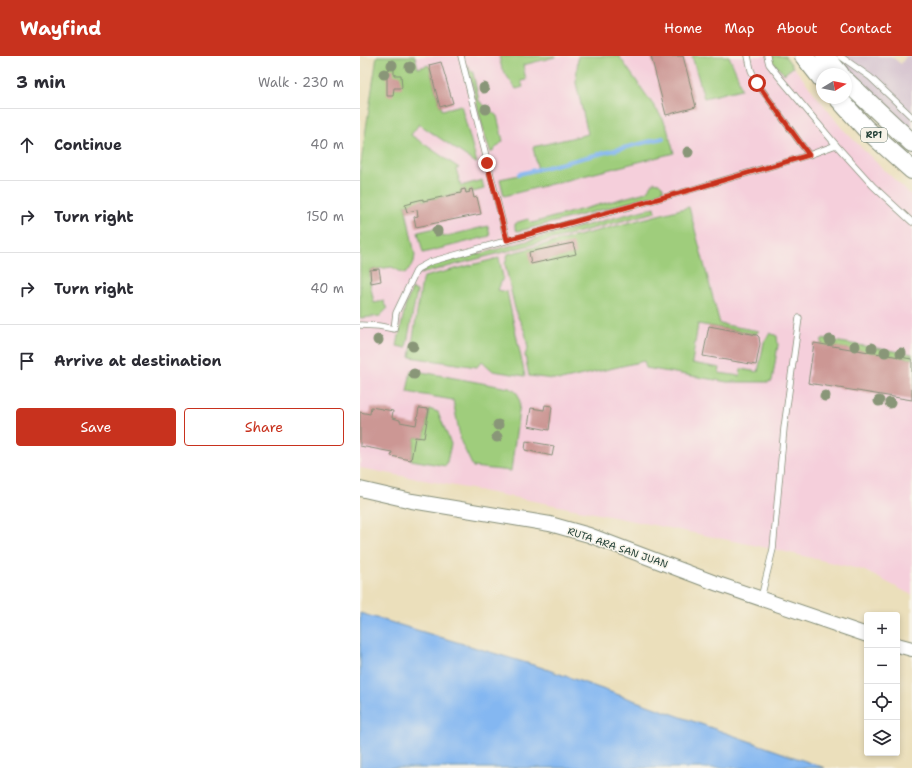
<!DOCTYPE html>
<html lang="en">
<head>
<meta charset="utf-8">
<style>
  :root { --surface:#fff; --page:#f2f2f3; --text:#2b2b33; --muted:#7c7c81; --line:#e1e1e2; --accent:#c8321e }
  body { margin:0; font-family:"Shantell Sans",sans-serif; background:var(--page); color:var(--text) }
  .controls { position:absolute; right:12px; bottom:12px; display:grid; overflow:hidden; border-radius:4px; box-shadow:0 2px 6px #0003 }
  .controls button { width:36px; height:36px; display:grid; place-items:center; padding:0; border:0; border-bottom:1px solid var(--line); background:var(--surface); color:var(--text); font:20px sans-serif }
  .compass { position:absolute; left:456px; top:12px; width:36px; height:36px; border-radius:50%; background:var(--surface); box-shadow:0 2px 6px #0003; rotate:80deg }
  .stop { position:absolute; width:12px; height:12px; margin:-9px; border:3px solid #c8321e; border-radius:50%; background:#fff }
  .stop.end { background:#c8321e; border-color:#fff; box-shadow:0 1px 4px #0008 }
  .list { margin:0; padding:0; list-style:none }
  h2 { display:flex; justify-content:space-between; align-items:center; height:52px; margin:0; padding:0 16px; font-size:17px }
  h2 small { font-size:13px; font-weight:400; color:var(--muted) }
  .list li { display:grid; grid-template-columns:26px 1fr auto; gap:12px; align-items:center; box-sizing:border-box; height:72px; padding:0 16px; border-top:1px solid var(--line) }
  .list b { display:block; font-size:15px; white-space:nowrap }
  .list em { font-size:13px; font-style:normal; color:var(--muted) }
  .actions { display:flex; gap:8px; padding:12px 16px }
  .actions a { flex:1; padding:9px 0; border:1px solid var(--accent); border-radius:4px; text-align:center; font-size:14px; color:var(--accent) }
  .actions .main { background:var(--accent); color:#fff }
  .icon { flex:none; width:22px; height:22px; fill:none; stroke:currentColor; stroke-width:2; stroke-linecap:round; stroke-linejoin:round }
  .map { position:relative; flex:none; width:552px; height:712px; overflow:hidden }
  header { display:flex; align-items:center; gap:24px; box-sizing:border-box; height:56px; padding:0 20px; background:var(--accent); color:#fff }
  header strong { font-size:19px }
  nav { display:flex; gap:22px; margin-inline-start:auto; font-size:14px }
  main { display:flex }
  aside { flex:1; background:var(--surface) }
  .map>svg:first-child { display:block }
</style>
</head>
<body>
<header>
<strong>Wayfind</strong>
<nav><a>Home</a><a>Map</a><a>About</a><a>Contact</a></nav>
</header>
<main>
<aside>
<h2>3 min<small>Walk · 230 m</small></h2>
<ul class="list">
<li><svg class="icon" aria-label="ahead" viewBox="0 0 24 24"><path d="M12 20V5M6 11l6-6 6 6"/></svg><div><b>Continue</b></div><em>40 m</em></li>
<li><svg class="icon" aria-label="right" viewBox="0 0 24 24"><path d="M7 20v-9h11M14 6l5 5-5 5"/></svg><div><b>Turn right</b></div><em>150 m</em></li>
<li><svg class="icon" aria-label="right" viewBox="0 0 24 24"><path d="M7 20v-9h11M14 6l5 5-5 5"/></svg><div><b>Turn right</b></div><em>40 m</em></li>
<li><svg class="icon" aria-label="arrive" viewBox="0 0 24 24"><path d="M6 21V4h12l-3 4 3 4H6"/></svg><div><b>Arrive at destination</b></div></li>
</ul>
<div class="actions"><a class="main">Save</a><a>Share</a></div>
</aside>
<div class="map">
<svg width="552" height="712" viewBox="0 0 552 712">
  <rect width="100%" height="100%" fill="#f7f3e8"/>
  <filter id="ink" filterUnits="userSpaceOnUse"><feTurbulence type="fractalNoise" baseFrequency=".025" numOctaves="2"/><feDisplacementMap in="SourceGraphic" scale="8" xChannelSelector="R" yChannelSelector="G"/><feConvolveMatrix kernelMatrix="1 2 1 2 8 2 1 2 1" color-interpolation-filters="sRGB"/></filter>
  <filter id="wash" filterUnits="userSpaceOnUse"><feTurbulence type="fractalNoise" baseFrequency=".012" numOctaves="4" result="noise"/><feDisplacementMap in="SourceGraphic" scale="16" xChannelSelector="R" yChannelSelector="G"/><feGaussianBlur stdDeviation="0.9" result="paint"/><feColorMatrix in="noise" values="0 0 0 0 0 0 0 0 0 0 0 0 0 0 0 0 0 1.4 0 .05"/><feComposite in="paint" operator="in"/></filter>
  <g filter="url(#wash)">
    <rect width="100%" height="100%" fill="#ebdfbb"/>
    <path fill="#f5cfdb" d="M17 0H425L481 71 518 108 552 140V539L503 514 413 493 179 446 0 412V113Z"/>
    <path fill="#d1bdcc" d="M465 0H531L541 8 546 0H552V87Z"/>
    <g fill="#9fcd7b" stroke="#5f8558">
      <path d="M17 0H55L58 12 69 9 80 50H81L82 54 101 49 117 107H116L59 68 51 79 99 112 96 113 101 130 122 124 124 133 113 136 112 133 110 134V136L106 137 105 133 101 134V137L63 145V144L52 146V147L45 149 55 199 54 206 45 218 32 211 10 214V227L14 247 24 245 25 250 28 252 20 260 0 262V113Z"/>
      <path d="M139 0H195V1L163 9 166 24 161 25 163 31 156 33 142 13Z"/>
      <path d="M218 0H259L303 63 307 72 314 97 144 140 140 123 178 115 173 91 228 78 216 27Z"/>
      <path d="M332 0H369L378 21 381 33 344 42Z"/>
      <path d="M410 0H425L433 11 424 18 412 5Z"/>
      <path d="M107 9 113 17 119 45 137 60 143 85 131 97 125 80Z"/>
      <path d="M294 126 299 127 303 131V135L299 139 163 174 157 175 155 172V168L158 166 168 163 172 167 286 136Z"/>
      <path d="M295 151 296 156 60 218 66 212 76 208 119 198Z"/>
      <path d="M329 151 360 268 399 275 396 278 338 268 332 307 360 312 359 317 380 320 381 313 398 316 404 286 410 277 417 280 418 289 412 325 408 326H367L286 312 284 305 201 324 169 320 165 299 168 292 165 276 156 257 145 208 148 198Z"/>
      <path d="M128 170 130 180 63 197 58 176 80 171 83 181Z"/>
      <path d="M139 202 143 221 138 234 147 236 165 320 133 315 122 305 117 311 50 301 62 225 64 221Z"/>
      <path d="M52 233 57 235 46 292 37 290 45 251Z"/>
      <path d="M462 283 552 298V303L461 289Z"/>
      <path d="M51 314 149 332C157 335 159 338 160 347L151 415 113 411 101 386 93 344 47 336Z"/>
      <path d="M69 353 78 356 91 388 86 410 51 404 55 381 64 382Z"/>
    </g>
    <path fill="#84b7f1" stroke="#527a92" d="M0 557 180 611 465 712H0Z"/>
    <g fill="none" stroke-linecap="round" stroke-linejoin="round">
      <path stroke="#84b7f1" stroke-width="4" d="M159 118 303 82"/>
    </g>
    <g id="blocks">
      <g fill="#cc9794">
        <path d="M291 0H323L336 51 306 59Z"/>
        <path d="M81 6 93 47 80 51 69 9Z"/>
        <path d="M27 13H34V19H41L42 32H34L33 40H27Z"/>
        <path d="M105 133 106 137 110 136 109 134 112 133 114 142 117 141 121 158 56 171 54 161 58 160 57 154 47 156 45 149 52 147 51 146 63 143V145L101 137V134Z"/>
        <path d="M213 187 216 198 171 208 169 196Z"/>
        <path d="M19 213 21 225 11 227 10 214Z"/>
        <path d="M349 270 397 279 399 281 400 288 396 309 343 300Z"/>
        <path d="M454 287 552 303V344L448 327Z"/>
        <path d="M185 349 192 350 189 374 168 370 171 352 184 354Z"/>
        <path d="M11 351 33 355 32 362 40 364V366L56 369 59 352 69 353 64 382 55 381 51 404 31 400 32 396 0 390V356L10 358Z"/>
        <path d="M166 385 194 390 192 400 165 394Z"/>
      </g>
    </g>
  </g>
  <g filter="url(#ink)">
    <use href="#blocks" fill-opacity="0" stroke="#858e78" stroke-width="1"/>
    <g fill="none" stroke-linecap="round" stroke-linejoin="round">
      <g stroke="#858e78" stroke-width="7">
        <g id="service">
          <path d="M101 0 147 184"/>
          <path d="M388 0 391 14 397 27 449 99"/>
          <path d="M407 0 409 8 420 22 476 89 513 130 552 166"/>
          <path d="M480 0 510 21 552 61"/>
          <path d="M0 269 19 270 34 273 36 257 57 213 70 206 330 134 449 99 476 89"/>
          <path d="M401 542 413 493 424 372 439 262"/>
        </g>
      </g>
      <g stroke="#858e78" stroke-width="16">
        <g id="tertiary">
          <path d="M0 433 52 445 190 468 229 479 358 528 507 579"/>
          <path d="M537 589 552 593"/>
        </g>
      </g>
      <g stroke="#858e78" stroke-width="20">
        <g id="primary">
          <path d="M444 0 462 23"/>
          <path d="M465 0 480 18"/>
          <path d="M486 25 552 87"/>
          <path d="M478 42 505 72 552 114"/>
        </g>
      </g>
      <use href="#service" stroke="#fff" stroke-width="5.5"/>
      <use href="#tertiary" stroke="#fff" stroke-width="14"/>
      <use href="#primary" stroke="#fff" stroke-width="18"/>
    </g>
    <g fill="#899678">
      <circle cx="32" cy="9" r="5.5"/>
      <circle cx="50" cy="11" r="5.5"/>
      <circle cx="24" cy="18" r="5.5"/>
      <circle cx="124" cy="32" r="5.5"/>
      <circle cx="126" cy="53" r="5.5"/>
      <circle cx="328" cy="96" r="5.5"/>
      <circle cx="77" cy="175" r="5.5"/>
      <circle cx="18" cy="284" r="5.5"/>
      <circle cx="470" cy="284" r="5.5"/>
      <circle cx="53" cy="290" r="5.5"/>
      <circle cx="495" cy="290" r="5.5"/>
      <circle cx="512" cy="292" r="5.5"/>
      <circle cx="525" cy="296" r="5.5"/>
      <circle cx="541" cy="297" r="5.5"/>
      <circle cx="54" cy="318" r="5.5"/>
      <circle cx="465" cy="340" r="5.5"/>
      <circle cx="519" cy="345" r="5.5"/>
      <circle cx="530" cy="347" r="5.5"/>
      <circle cx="138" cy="369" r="5.5"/>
      <circle cx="137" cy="381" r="5.5"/>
    </g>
  </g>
  <g fill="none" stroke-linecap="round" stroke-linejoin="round" filter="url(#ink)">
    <path stroke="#c8321e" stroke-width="5" d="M127 107 147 184 330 134 449 99 397 27"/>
  </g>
  <g text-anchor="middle" stroke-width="3" stroke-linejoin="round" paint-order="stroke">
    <rect fill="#f7f3e8" stroke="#60746a" stroke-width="1" x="501" y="72" width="26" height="14" rx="3"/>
    <g font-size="9" font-weight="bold" fill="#1f3d34">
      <text x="514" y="82">RP1</text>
    </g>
    <g font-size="10" fill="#1f3d34" stroke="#f7f3e8">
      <text transform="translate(258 491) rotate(19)" y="4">RUTA ARA SAN JUAN</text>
    </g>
  </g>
</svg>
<div class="controls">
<button>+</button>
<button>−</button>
<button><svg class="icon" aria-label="locate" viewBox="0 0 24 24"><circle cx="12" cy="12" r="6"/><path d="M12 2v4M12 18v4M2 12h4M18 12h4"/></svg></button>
<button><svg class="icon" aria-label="layers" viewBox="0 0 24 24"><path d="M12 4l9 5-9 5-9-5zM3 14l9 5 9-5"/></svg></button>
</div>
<svg class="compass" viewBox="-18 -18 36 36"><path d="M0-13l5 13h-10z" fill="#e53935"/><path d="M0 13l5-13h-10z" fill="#7c7c81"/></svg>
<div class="stop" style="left:397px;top:27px"></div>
<div class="stop end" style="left:127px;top:107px"></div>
</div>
</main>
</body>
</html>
